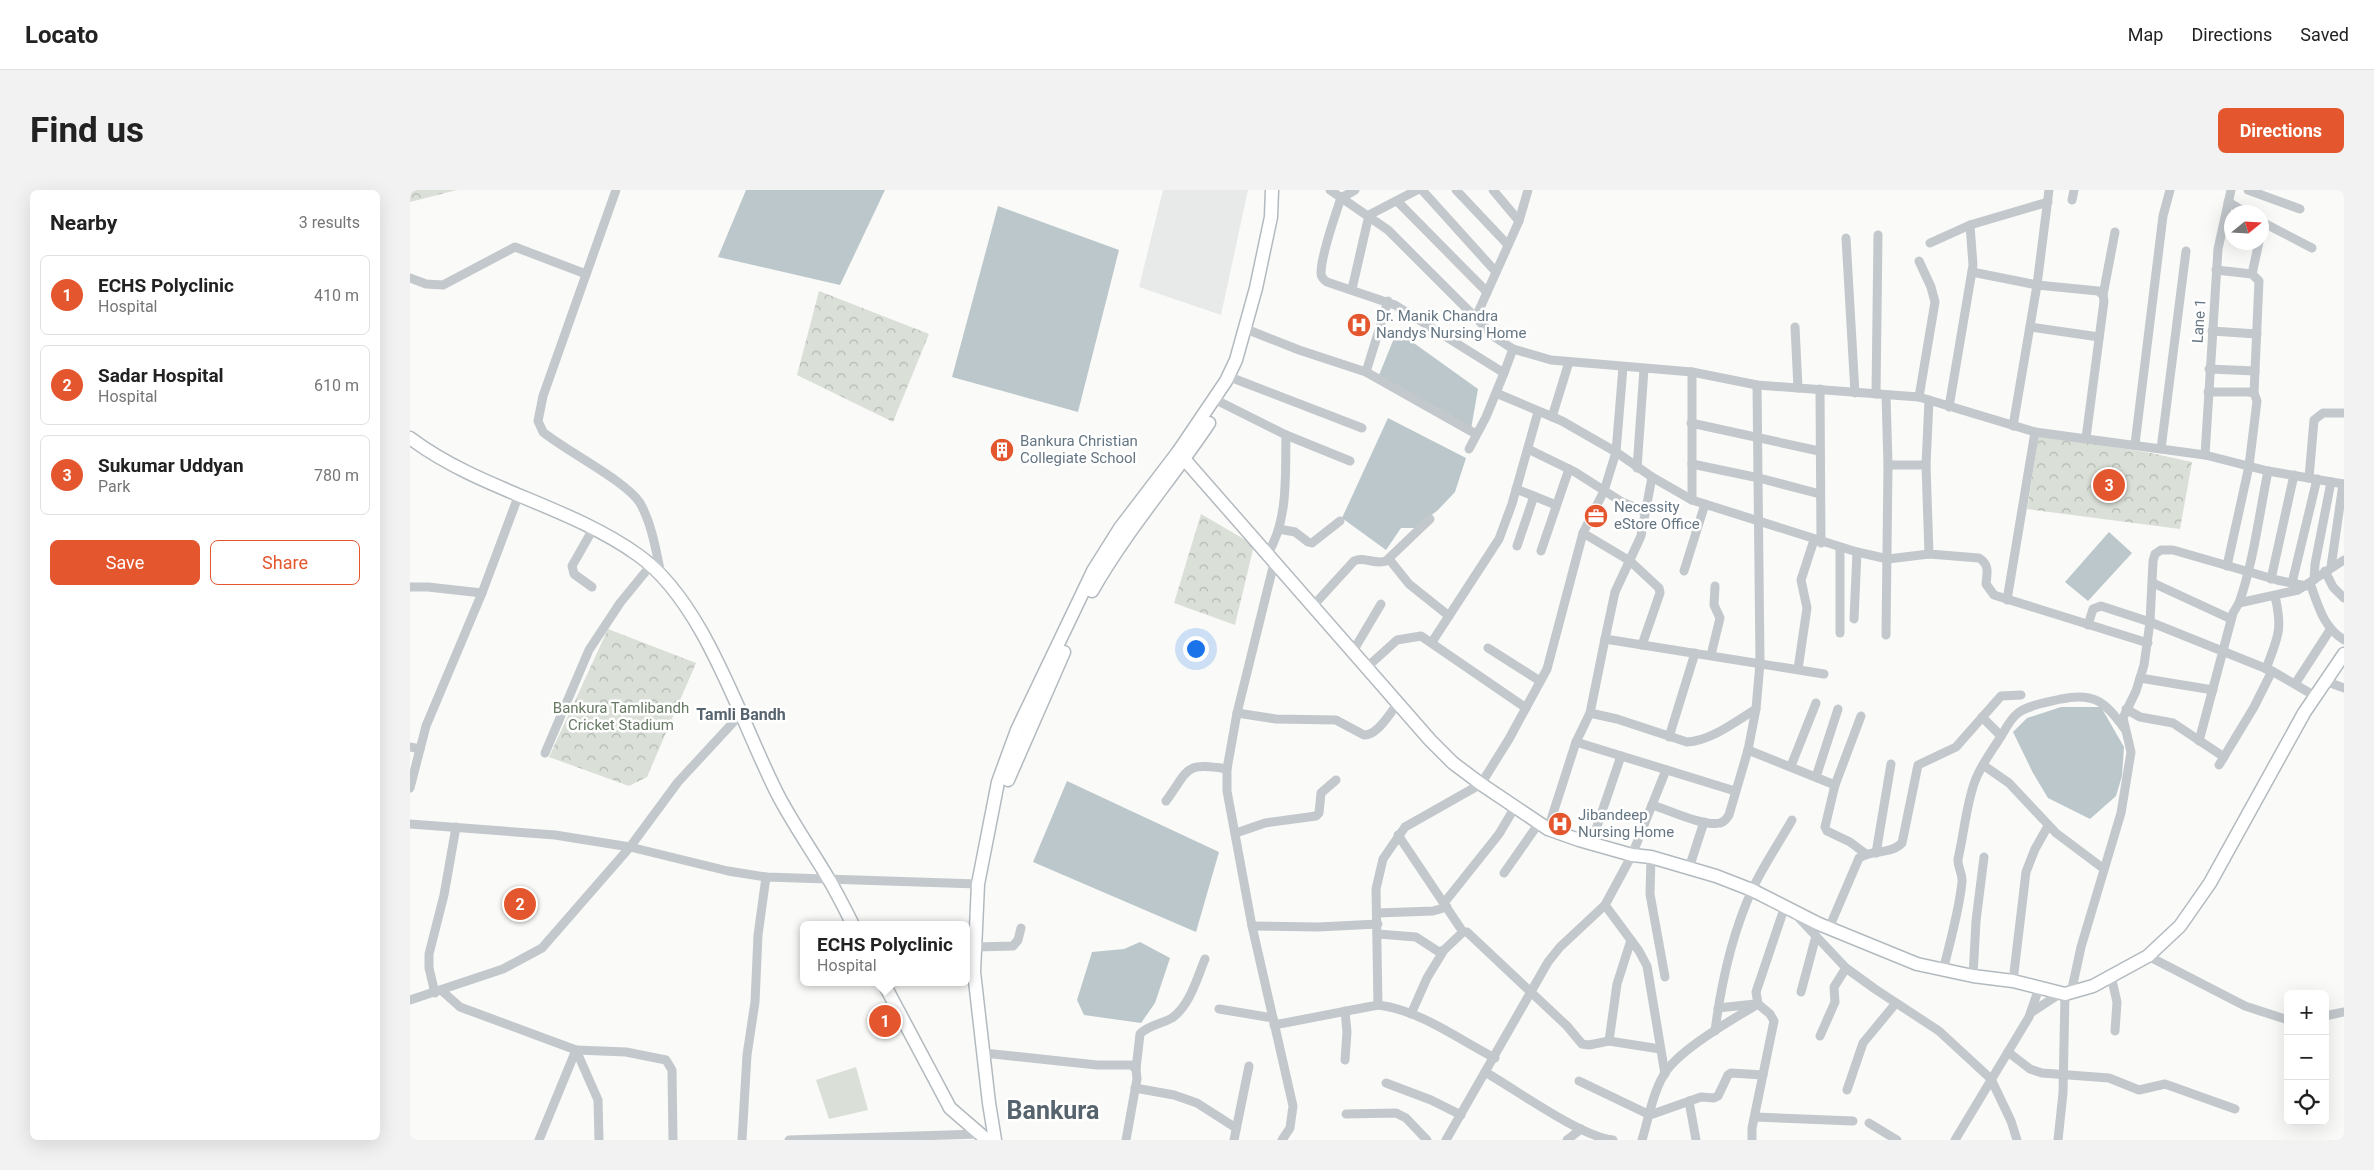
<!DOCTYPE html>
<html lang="en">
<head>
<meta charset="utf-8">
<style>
  :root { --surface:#fff; --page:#f2f2f2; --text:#222; --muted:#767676; --line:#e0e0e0; --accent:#e4572e }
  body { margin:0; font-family:Roboto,sans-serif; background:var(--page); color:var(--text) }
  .controls { position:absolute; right:15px; bottom:15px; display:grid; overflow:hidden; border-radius:8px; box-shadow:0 5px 20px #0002 }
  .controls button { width:45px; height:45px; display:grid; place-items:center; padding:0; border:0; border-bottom:1px solid var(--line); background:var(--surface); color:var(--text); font:25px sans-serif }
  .compass { position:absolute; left:1814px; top:15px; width:45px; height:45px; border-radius:50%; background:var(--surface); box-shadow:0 5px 20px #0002; rotate:72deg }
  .you { position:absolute; left:785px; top:458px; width:18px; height:18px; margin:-12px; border:4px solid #fff; border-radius:50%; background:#1a73e8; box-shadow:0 0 0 8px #1a73e833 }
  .badge { display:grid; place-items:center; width:32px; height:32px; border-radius:50%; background:var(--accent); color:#fff; font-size:16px; font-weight:700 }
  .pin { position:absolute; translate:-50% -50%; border:2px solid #fff; box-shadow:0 1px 5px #0006 }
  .popup { position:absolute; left:390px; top:731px; width:170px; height:65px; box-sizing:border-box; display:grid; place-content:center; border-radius:8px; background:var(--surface); filter:drop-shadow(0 1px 4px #0005); font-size:16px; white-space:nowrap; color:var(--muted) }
  .popup b { font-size:19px; color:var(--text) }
  .popup::after { content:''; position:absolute; left:50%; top:100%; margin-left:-10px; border:10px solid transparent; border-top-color:var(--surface) }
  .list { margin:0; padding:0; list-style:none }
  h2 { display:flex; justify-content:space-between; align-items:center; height:65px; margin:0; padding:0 20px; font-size:21px }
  h2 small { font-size:16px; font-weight:400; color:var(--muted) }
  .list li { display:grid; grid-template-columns:32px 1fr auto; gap:15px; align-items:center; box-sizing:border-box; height:80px; margin:0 10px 10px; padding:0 10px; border:1px solid var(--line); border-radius:8px }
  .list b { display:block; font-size:19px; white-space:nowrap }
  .list p { margin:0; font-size:16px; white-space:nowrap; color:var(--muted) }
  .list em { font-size:16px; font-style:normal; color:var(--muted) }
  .actions { display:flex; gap:10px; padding:15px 20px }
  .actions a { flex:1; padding:11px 0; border:1px solid var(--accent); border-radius:8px; text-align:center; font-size:18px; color:var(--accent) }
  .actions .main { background:var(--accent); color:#fff }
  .icon { flex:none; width:28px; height:28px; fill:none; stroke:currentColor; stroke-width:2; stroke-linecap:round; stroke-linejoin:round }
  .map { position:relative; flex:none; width:1934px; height:950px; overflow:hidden; border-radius:8px }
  header { display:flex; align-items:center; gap:30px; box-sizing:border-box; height:70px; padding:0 25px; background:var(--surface); border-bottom:1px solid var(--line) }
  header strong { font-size:24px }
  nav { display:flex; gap:28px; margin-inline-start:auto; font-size:18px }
  .intro { display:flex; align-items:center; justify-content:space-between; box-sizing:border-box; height:120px; padding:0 30px }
  h1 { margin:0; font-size:35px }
  .button { padding:12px 22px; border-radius:8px; background:var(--accent); color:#fff; font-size:18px; font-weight:700 }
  main { display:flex; gap:30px; padding:0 30px }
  aside { flex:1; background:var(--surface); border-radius:8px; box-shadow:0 5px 20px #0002 }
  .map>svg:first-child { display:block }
</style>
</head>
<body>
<header>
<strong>Locato</strong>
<nav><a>Map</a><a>Directions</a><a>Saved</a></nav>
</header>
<div class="intro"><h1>Find us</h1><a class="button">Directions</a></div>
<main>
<aside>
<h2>Nearby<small>3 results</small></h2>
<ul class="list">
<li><span class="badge">1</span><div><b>ECHS Polyclinic</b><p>Hospital</p></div><em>410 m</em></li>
<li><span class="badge">2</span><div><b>Sadar Hospital</b><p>Hospital</p></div><em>610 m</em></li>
<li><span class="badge">3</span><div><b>Sukumar Uddyan</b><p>Park</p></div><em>780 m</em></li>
</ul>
<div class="actions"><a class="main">Save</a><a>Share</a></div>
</aside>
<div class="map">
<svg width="1934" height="950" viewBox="0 0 1934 950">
  <defs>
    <pattern id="park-crowns" width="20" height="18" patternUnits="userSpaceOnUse" patternTransform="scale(1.25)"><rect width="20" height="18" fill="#dadfd7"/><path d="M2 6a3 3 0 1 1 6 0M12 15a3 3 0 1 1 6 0" fill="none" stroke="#b4b9b4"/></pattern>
  </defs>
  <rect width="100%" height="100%" fill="#fafaf8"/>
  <path fill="#e8e9e9" d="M753 0H838L811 125 729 97Z"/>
  <g fill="url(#park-crowns)">
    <path d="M0 0H47L0 12Z"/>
    <path d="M409 101 519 144 483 232 387 185Z"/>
    <path d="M1629 245 1741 263 1782 272 1770 339 1617 319Z"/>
    <path d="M791 324 844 355 825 435 764 413Z"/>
    <path d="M198 439 286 473 237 587 219 596 139 567Z"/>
  </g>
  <path fill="#dadfd7" d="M446 877 458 920 419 929 406 890Z"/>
  <g fill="#bbc7cb">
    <path d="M336 0H475L430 95 308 67Z"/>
    <path d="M588 16 709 60 668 222 542 187Z"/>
    <path d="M987 141 1068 199 1061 239 969 185Z"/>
    <path d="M978 228 1056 268 1045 302 1028 320 1005 338H991L976 360 932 328Z"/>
    <path d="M1699 342 1722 363 1678 411 1655 392Z"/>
    <path d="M1651 517H1691L1714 557 1712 586 1706 606 1680 629 1638 608 1623 583 1603 542 1617 528Z"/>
    <path d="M657 591 809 662 786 742 623 672Z"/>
    <path d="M730 752 760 768 745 813 731 833 674 825 667 810 682 762 714 759Z"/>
  </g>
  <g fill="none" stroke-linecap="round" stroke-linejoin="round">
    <g stroke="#b3babf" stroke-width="15">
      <g id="secondary">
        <path d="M0 248C69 300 158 315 228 365 296 413 331 534 369 607 384 635 402 661 418 688 427 703 435 719 443 735"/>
        <path d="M768 262 1020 550 1043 573 1071 594 1138 639 1169 650 1222 665 1241 667 1306 686 1342 700 1409 734 1507 774 1563 786 1603 791 1655 804 1683 796 1738 766 1770 736 1800 693 1894 523 1934 464"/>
        <path d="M682 401C716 341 761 290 799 233"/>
        <path d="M598 590 654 462"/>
        <path d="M473 792 540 918 577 950"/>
        <path d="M585 950 579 913 564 782 568 694 588 592 607 540 683 381 710 338 768 262 816 191 826 170 846 98 861 27 862 0"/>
      </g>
    </g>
    <g stroke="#c3c8cc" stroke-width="9">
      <path d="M206 0 133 206 128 231 133 242C156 261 216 291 230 313 242 334 246 361 251 384"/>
      <path d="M920 0 978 40 1086 148 1103 159 1141 170 1282 182 1347 195 1509 207 1625 242 1795 265 1858 281 1934 294"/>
      <path d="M945 0 931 8C925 26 911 65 911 83 911 87 914 90 917 92L985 115 1094 183 1103 159"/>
      <path d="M1012 0 1086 82"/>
      <path d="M1046 0 1098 55"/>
      <path d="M1083 0 1109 31"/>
      <path d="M1838 0 1890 19"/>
      <path d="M1662 10 1664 0"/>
      <path d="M987 11 1077 102"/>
      <path d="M1818 12 1835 22"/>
      <path d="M1852 32 1902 58"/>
      <path d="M1436 48 1445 203"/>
      <path d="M1520 53 1560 35 1638 12"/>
      <path d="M1509 71 1521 97 1525 112 1509 207"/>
      <path d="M1806 80 1842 84 1849 91 1844 203"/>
      <path d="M1562 82 1627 95 1688 101 1693 105 1694 111 1676 248"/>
      <path d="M1842 84 1849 52"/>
      <path d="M0 88 16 94 33 95 105 57 176 84"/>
      <path d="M942 99 959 25 1007 0"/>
      <path d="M1693 105 1705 42"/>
      <path d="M1066 127 1109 31 1118 0"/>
      <path d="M1385 137 1388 198"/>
      <path d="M1620 137 1689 147"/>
      <path d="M836 139 889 160 956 182 1066 244"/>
      <path d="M1802 141 1847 144"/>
      <path d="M1799 179 1845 181"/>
      <path d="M956 182 978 111"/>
      <path d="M1282 182V310"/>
      <path d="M825 189 952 238"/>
      <path d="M1410 199 1411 353"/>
      <path d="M1798 202H1839L1844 203 1847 211 1839 276 1817 376"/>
      <path d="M1086 203 1152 231 1206 262 1242 287 1282 310 1447 362 1478 369 1519 364"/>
      <path d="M1466 204 1468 45"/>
      <path d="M1476 205 1478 275 1476 445"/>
      <path d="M1519 210 1516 275 1519 364 1569 368C1580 375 1577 383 1576 394L1584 405 1738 453"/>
      <path d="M812 213 876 245 940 271"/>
      <path d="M1539 217 1563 75 1560 35"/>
      <path d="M1142 227 1159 172"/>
      <path d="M1281 233 1409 261"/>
      <path d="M1603 236 1627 95 1639 0"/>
      <path d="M1725 254 1753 26 1760 0"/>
      <path d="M1059 259 1076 227 1094 183"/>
      <path d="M1118 259 1165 282 1212 312 1236 322"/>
      <path d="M1751 259 1776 61"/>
      <path d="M1795 265 1808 59 1821 0"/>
      <path d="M1282 274 1349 288 1410 304"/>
      <path d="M1478 275H1516"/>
      <path d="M1227 278 1234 179"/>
      <path d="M1899 288 1904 230 1913 223H1934"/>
      <path d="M1106 299 1146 315"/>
      <path d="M869 339 885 342 898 352 902 353 930 331"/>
      <path d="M1173 343 1220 371 1249 398 1250 403 1232 455"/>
      <path d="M1107 356 1124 306"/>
      <path d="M1131 361 1159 279"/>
      <path d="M857 365C879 330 875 284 876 245"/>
      <path d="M979 369 999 394 1039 426"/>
      <path d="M864 373 827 523 817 579V601L842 736 883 916 880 938 872 950"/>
      <path d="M1921 377 1933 294"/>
      <path d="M1274 381 1295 314"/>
      <path d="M1915 381 1923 397 1934 408"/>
      <path d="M1861 389 1884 285"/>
      <path d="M1904 390 1905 374 1921 292"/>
      <path d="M1743 393 1821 429"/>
      <path d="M1882 393 1907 289"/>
      <path d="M1900 393C1908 415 1913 437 1934 450"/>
      <path d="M1896 396 1867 390 1763 360H1751L1745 364 1743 371 1740 432 1862 481 1905 506"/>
      <path d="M0 397H18L72 403"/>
      <path d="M182 397 164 384 162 376 183 339"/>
      <path d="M1597 410 1625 242"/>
      <path d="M1829 413C1844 370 1849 325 1858 281"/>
      <path d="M902 417 944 371C954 366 965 375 976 371L1020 329"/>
      <path d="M1444 429 1447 362"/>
      <path d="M1430 443V358"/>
      <path d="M1195 449 1205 402 1231 346 1242 287"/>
      <path d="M1022 452 1089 349 1102 314 1128 222"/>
      <path d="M1078 458 1130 491"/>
      <path d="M942 463 971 414"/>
      <path d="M1301 465 1310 428 1304 415 1305 396"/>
      <path d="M956 478 987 450 1011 446 1116 518"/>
      <path d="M1388 479 1397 418 1391 390 1404 350"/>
      <path d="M1856 479C1868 446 1873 441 1865 406"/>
      <path d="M1730 488 1803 500"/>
      <path d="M1915 491 1934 498"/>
      <path d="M1885 494 1920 440"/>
      <path d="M1716 519 1730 527 1763 533 1814 567"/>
      <path d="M827 523 866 529 926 530 954 545C967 546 979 524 987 515"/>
      <path d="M1180 523 1207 529 1277 552C1301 551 1326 531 1346 519"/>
      <path d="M1451 526 1425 595 1415 637 1417 641 1440 652 1456 664"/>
      <path d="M1572 527 1591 546"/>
      <path d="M1259 547 1285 463"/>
      <path d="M1789 551 1823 423 1829 413 1888 400 1934 370"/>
      <path d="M1166 552 1325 601"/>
      <path d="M0 557 10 559"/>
      <path d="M1338 560 1425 595"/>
      <path d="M135 563 179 460 210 413 241 375"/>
      <path d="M1573 575 1599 593 1646 643 1694 679"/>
      <path d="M1809 575 1844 517 1862 481"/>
      <path d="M1381 576 1406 513"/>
      <path d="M1406 587 1428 519"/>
      <path d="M0 598 16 536 72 403 108 307"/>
      <path d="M756 611C780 578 774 572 817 579"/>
      <path d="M1242 615C1259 620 1294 637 1310 633 1315 632 1316 629 1319 625L1338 560 1346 519 1350 473 1347 195"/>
      <path d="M0 634 145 645 220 657 318 681 356 687 568 694"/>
      <path d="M1138 639 1166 552 1180 523 1195 449 1414 484"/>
      <path d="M826 643 855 633 906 626 909 623 911 603 926 590"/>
      <path d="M988 645 1053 742"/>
      <path d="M1181 654 1211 566"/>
      <path d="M1466 663 1481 574"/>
      <path d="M1241 667 1240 704 1255 787"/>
      <path d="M1279 678 1294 632"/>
      <path d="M1094 683 1129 633"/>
      <path d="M1034 713 1089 644 1105 617"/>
      <path d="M1195 715 1229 761 1237 776 1255 884"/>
      <path d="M967 723 1023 721 1037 717"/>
      <path d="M1388 727 1436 778 1465 799 1529 841 1581 889 1601 931 1607 950"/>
      <path d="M842 736 908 737 968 734"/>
      <path d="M1419 738 1449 668C1462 659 1480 665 1492 653L1508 575 1546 557 1591 506 1611 505"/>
      <path d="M968 744 1006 747 1029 762 1034 760 1053 742H1057L1157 836 1172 854 1179 855 1199 851 1250 859"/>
      <path d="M565 757 603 756 608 750 611 738"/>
      <path d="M1738 766 1835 816 1878 830"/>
      <path d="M1533 781C1540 751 1549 722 1552 692 1553 683 1547 677 1548 669 1554 644 1556 615 1565 591 1571 575 1581 562 1590 548 1595 540 1600 529 1608 523 1618 515 1639 512 1651 509 1685 502 1695 512 1714 538"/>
      <path d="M1563 786 1566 731 1574 667"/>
      <path d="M1701 786 1707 812 1705 841"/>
      <path d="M1603 791 1616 682 1625 659 1638 636"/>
      <path d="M32 801 50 817 166 860 188 910 189 950"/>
      <path d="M1391 802 1406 746"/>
      <path d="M25 803 19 778V764L34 705 46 637"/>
      <path d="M1661 803 1671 757 1711 623 1721 562 1713 528 1726 501 1734 475 1740 432 1691 416 1683 419 1678 435"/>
      <path d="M0 810 93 779 132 758 220 657 268 592 330 525"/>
      <path d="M968 815 966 699 973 669 995 637 1071 594 1099 549 1137 479 1173 343 1194 301 1206 262 1213 177"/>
      <path d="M1308 818 1345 814"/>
      <path d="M809 819 863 828"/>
      <path d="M935 821 937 842 935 870"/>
      <path d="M1622 822 1651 803"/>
      <path d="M1001 824 1017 788 1034 760"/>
      <path d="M1915 826 1934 822"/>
      <path d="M864 835 968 815C1010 820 1048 849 1085 868"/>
      <path d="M1305 841C1311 794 1322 744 1342 700 1353 676 1369 653 1382 630"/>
      <path d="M1410 846 1425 812 1424 797 1436 778"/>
      <path d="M1199 851 1207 794 1221 750"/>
      <path d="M1598 862 1620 879 1632 883 1699 888 1729 900 1755 894 1825 919"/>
      <path d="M574 863 687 875H721L726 879 727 889 716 950"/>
      <path d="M726 879 730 844C738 835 752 834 762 828 780 815 787 788 795 769"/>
      <path d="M1075 882C1105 899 1171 947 1203 950"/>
      <path d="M1169 891 1240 925 1291 907 1304 908 1308 906 1318 885 1321 883 1353 885"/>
      <path d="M976 893 1021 910 1051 925"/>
      <path d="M725 898 764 905 787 913 826 938"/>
      <path d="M1437 900 1453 853 1486 813"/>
      <path d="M1279 911 1286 950"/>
      <path d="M936 924 986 923 996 928 1017 950"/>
      <path d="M1345 927 1443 931"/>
      <path d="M1459 933 1487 950"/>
      <path d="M129 950 166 860 216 862 256 870 262 880 263 950"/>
      <path d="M332 950 337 865 345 812 348 745 356 687"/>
      <path d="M379 950 569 944"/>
      <path d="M824 950 839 876"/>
      <path d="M1036 950 1138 772 1150 757 1195 715 1222 665 1256 580"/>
      <path d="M1157 950 1171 939"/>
      <path d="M1232 950C1238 930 1244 897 1257 880 1274 857 1323 829 1348 814"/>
      <path d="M1342 950V938L1364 831 1360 824 1348 814 1346 802 1375 716"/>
      <path d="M1545 950 1619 827 1629 798"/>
      <path d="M1648 950 1653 903 1655 804"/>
    </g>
    <use href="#secondary" stroke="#fff" stroke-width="12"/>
  </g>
  <defs>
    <g id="hospital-disc" transform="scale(1.25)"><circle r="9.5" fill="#e4572e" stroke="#fff"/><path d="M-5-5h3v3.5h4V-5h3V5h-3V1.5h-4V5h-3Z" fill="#fff"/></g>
    <g id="building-disc" transform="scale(1.25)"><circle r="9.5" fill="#e4572e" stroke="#fff"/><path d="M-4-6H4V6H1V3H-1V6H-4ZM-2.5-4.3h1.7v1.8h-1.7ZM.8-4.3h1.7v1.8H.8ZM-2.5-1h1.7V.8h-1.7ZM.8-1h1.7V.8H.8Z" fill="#fff"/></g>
    <g id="office-disc" transform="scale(1.25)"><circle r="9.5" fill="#e4572e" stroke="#fff"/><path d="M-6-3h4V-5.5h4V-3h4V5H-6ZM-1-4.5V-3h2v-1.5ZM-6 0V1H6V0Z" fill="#fff"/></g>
  </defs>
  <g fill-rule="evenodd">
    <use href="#hospital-disc" x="949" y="135"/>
    <use href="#building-disc" x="592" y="260"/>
    <use href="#office-disc" x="1186" y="326"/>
    <use href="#hospital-disc" x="1150" y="634"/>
  </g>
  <g text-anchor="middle" stroke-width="5" stroke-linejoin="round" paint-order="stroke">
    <g font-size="15" fill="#657683" stroke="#fff" text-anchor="start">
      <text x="966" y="131">Dr. Manik Chandra<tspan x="966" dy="17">Nandys Nursing Home</tspan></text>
      <text x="610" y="256">Bankura Christian<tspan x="610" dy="17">Collegiate School</tspan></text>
      <text x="1204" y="322">Necessity<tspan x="1204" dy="17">eStore Office</tspan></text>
      <text x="1168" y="630">Jibandeep<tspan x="1168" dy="17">Nursing Home</tspan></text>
    </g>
    <g font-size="15" fill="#657683" stroke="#fff">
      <text transform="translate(1789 131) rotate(-86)" y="5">Lane 1</text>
    </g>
    <g font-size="15" fill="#687a64" stroke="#fff">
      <text x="211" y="523">Bankura Tamlibandh<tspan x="211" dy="17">Cricket Stadium</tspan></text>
    </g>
    <g font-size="16" font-weight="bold" fill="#57646e" stroke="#fff">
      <text x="331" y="530">Tamli Bandh</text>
    </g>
    <g font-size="25" font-weight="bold" fill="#57646e" stroke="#fff">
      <text x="643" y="929">Bankura</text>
    </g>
  </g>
</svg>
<div class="controls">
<button>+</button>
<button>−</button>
<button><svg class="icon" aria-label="locate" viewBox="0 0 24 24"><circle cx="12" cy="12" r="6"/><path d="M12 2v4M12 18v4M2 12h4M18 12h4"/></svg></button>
</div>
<svg class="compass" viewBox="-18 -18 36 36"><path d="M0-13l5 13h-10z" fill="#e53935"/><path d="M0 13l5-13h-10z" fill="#767676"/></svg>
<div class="you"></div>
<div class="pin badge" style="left:475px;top:831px">1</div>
<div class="popup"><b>ECHS Polyclinic</b>Hospital</div>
<div class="pin badge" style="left:110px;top:714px">2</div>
<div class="pin badge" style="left:1699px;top:295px">3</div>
</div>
</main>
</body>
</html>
